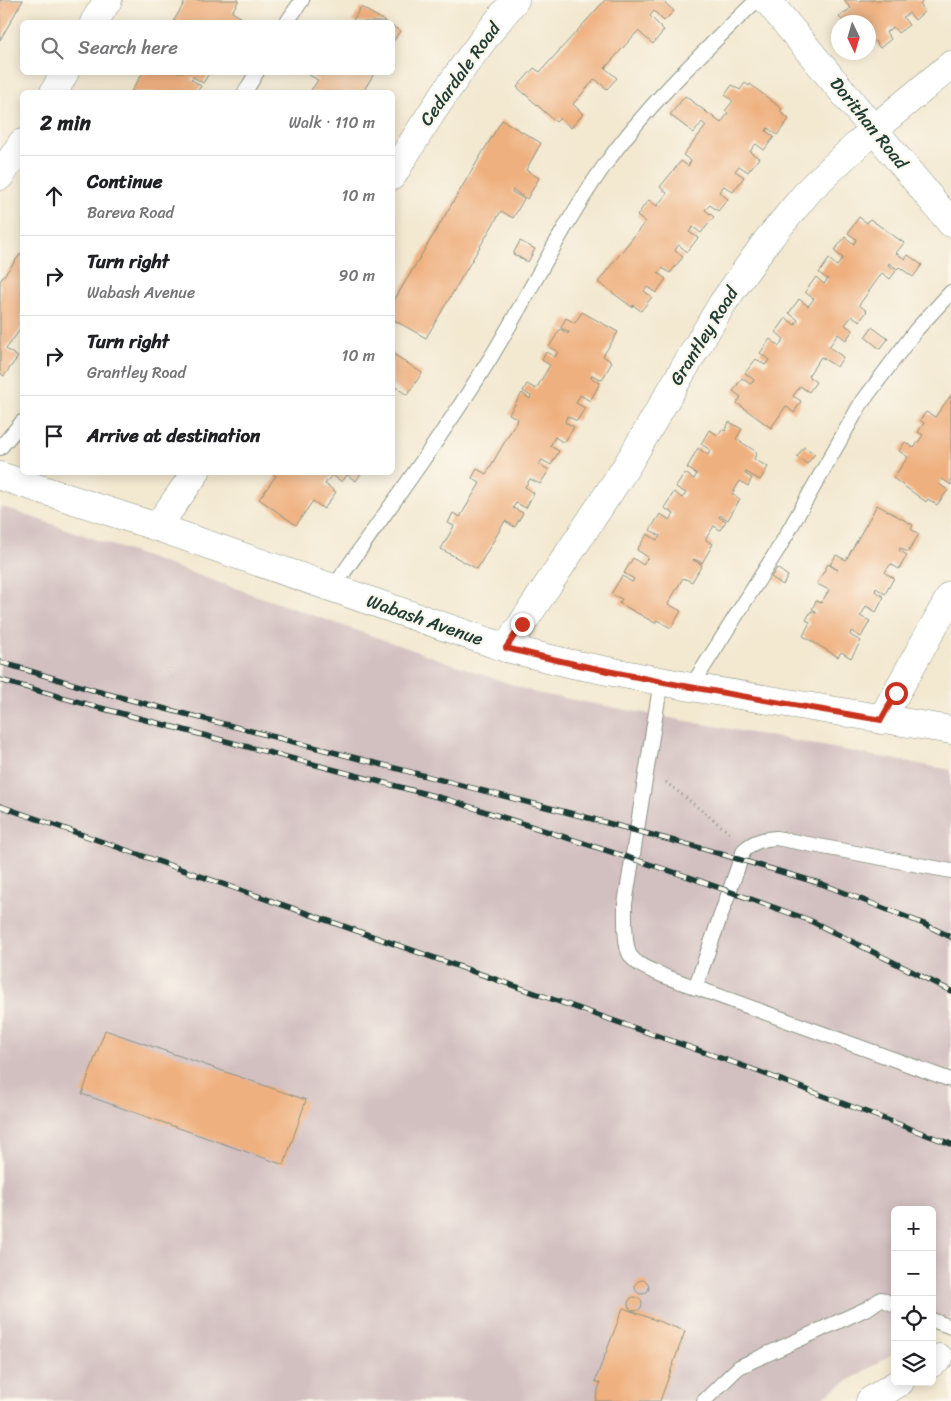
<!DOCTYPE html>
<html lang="en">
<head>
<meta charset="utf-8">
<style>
  :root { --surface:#fff; --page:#f6f6f6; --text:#202124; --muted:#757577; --line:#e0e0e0 }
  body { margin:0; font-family:Sriracha,sans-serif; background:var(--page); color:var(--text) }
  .controls { position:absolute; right:15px; bottom:15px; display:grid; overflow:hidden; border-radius:8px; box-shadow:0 2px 12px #0003 }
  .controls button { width:45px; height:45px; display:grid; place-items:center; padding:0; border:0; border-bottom:1px solid var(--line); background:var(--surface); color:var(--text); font:25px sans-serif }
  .compass { position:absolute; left:831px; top:15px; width:45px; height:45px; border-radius:50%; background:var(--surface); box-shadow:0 2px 12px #0003; rotate:175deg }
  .stop { position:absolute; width:15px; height:15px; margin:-11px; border:4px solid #c8321e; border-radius:50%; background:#fff }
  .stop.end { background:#c8321e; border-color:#fff; box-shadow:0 1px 5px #0008 }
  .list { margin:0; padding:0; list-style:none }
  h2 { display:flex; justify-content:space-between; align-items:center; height:65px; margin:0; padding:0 20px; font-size:21px }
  h2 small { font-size:16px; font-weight:400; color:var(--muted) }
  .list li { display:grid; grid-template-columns:32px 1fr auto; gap:15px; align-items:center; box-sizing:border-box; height:80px; padding:0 20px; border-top:1px solid var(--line) }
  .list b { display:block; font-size:19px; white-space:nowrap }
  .list p { margin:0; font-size:16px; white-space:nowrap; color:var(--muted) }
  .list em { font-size:16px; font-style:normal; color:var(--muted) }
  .icon { flex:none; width:28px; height:28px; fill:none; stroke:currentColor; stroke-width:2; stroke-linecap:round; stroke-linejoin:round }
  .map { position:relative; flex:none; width:951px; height:1401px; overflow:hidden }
  .search { position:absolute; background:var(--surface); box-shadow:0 2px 12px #0003; left:20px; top:20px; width:375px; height:55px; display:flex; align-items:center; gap:12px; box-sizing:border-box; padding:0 18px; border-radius:8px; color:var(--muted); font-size:19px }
  .panel { position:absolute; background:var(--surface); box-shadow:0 2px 12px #0003; left:20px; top:90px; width:375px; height:385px; border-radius:8px }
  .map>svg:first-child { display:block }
</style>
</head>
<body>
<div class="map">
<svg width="951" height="1401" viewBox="0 0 951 1401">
  <rect width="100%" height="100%" fill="#fbf7ec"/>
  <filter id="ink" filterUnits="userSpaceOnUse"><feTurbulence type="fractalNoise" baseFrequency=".02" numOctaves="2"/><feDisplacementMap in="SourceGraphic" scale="10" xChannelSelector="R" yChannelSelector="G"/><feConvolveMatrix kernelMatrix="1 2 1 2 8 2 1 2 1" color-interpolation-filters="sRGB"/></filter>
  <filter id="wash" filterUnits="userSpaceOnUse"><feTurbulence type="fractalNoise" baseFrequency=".0096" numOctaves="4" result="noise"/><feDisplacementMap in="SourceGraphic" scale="20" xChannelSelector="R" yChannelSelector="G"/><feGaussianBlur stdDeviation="1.12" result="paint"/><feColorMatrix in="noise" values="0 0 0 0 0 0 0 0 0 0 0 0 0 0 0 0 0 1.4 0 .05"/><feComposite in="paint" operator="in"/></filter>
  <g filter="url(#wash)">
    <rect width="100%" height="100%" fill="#f3e8d0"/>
    <path fill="#d2bfc0" d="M0 506 536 693 951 770V1318L932 1329V1210H895V1352L816 1401H0Z"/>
    <g id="blocks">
      <g fill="#efb07f">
        <path d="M0 0H23L0 40Z"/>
        <path d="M186 0H239L232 12 242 18 240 22H173Z"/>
        <path d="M605 0H664L663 1 674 11 664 21 654 11 650 16 664 30 653 44 638 31 605 68 617 78 607 89 595 79 573 104 583 114 571 128 560 118 556 122 517 87 534 68 540 72Z"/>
        <path d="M845 0H857L858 2 860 0H924L920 4 925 11 915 20 909 13 903 17 909 25 898 33 893 27 886 32 891 39 880 48 875 41 868 46V22H844L839 17 851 8 844 1Z"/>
        <path d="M361 7 386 22H352Z"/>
        <path d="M392 26 400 31 392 43Z"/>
        <path d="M143 72H210L203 83 193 77 191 79 201 86 197 92H131Z"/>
        <path d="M311 72H375L363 92H310L318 80 309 75Z"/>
        <path d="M745 83 749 86 750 84 782 109 780 112 789 119 777 135 768 128 766 131 774 137 764 150 756 144 753 147 750 152 759 158 748 172 739 166 735 171 744 177 733 192 724 186 719 192 728 199 718 211 710 205 705 210 714 217 701 233 693 227 692 228 689 232 698 238 687 252 679 245 677 247 675 251 683 257 670 273 662 268 658 273 666 279 656 293 647 287 646 288 644 291 652 297 641 311 633 305 632 307 598 282 645 222 637 216 643 207 649 200 657 206 667 193 660 187 681 161 688 166 691 161 683 155 706 126 702 122 694 133 670 115 685 96 721 123 728 113 725 111 733 101 725 95 732 85 740 90Z"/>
        <path d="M502 120 541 143 526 170 539 178 527 199 513 190 512 192 524 199 513 218 501 211 426 338 392 319V304Z"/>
        <path d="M859 217 867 223 870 219 904 243 896 253 905 259 908 255 922 265 913 277 899 267 897 269 889 263 888 265 896 271 890 279 882 273 859 305 867 311 860 321 852 316 845 325 853 330 846 340 838 334 829 347 843 357 837 367 821 357 808 376 816 382 809 392 800 386 793 396 801 401 794 413 786 406 771 428 737 403 741 397 733 391 742 378 750 384 753 382 754 380 745 373 756 359 765 365 766 364 769 360 760 353 770 339 779 346 781 343 784 339 776 332 786 318 795 325 798 320 789 313 799 299 808 306 814 299 805 292 816 277 824 284 826 281 828 279 819 273 829 259 837 266 843 258 834 251 845 237 854 244 856 239 848 233Z"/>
        <path d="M520 241 535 249 528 262 513 254Z"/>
        <path d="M22 252V327L6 349 18 357 4 376 0 373V281Z"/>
        <path d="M582 312 618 332 603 356 612 362 602 380 592 375 591 378 600 383 590 401 580 395 576 403 585 408 577 421 567 416 565 422 574 427 564 443 555 437 553 441 550 446 559 451 551 465 542 460 539 464 549 470 540 484 530 479 525 487 534 493 526 508 516 503 514 506 513 508 523 513 515 527 505 521 477 569 441 549 454 526 448 523 453 513 460 517 480 483 472 478 477 469 486 474 518 419 509 414 522 393 530 399 531 396 523 391 527 384 536 389 550 365 542 360 546 352 555 357 558 352 549 347 560 329 568 334 569 332 561 328 566 318 575 323Z"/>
        <path d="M872 327 888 339 880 349 865 337Z"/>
        <path d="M392 353 422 373 407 395 394 386 392 388Z"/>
        <path d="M951 395V485L942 479 939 484 948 490 937 505 928 499 926 502 893 478 908 457 899 451 905 442 914 448 923 435 918 432 924 423 920 420 926 412 935 417Z"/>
        <path d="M729 422 742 429 736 439 757 452 754 459 768 467 760 480 746 472 745 474 752 478 748 486 740 481 732 494 740 499 728 520 720 515 719 517 726 521 720 530 714 526 706 538V540L713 544 702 563 694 559 693 560 702 565 692 582 683 578 668 604 681 611 671 628 657 620 655 623 619 603 622 599 611 594 622 576 632 582 633 581 634 579 624 573 633 558 643 565 648 557 637 550 647 534 657 540 660 536 650 530 660 514 670 520 674 514 664 508 674 492 682 498 686 493 676 487 685 473 694 479 697 474 687 468 698 448 708 455 709 453 710 450 701 444 709 430 718 435 722 429 725 431Z"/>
        <path d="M804 447 815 454 807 464 797 457Z"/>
        <path d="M271 472H362L356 481 347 475 342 482 332 475 325 484 336 492 324 509 313 501 296 525 259 499 276 476Z"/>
        <path d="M877 505 913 525 911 529 919 534 908 552 900 548 899 550 907 555 899 569 891 564 887 569 885 573 894 578 885 594 876 588 875 591 884 597 876 612 866 606 863 612 860 616 870 621 861 637 851 631 850 635 861 641 851 658 841 652 838 657 803 636 810 622 806 620 811 611 815 613 817 612 812 609 816 601 821 603 829 590 817 584 828 564 838 570 830 565 836 555 846 560Z"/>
        <path d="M777 568 788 576 783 585 771 577Z"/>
        <path d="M105 1030 306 1100 284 1165 82 1094Z"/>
        <circle cx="642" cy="1287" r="7"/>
        <circle cx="635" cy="1304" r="7"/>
        <path d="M623 1308 685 1331 660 1401H595L600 1383 595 1381Z"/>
      </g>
    </g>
  </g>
  <g filter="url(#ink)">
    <use href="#blocks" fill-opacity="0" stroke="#899282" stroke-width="1"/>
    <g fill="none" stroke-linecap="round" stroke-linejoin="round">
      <g stroke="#899282" stroke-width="16">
        <g id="service">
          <path d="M287 22 302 0"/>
          <path d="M245 92 257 72"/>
          <path d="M0 448 22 422"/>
          <path d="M333 588C386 511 442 437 491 357 529 295 560 229 602 169 646 106 702 53 757 0"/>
          <path d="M661 681 625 904C625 917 624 945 630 955 637 966 653 971 664 976L951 1080"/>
          <path d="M691 687 780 546 860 405 916 330 951 292"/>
          <path d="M695 988 744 850C754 841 763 839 776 838L951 871"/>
          <path d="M932 1320 951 1327"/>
          <path d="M704 1401 739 1367 868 1308 881 1299 895 1305"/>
        </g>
      </g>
      <g stroke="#899282" stroke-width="29">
        <g id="minor">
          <path d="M94 22 108 0"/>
          <path d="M54 92 65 72"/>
          <path d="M0 176 22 143"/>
          <path d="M392 176C429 114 469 55 515 0"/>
          <path d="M157 527 196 472"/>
          <path d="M881 720 951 595"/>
          <path d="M932 1363 939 1358"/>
          <path d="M870 1401 900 1382"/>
        </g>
      </g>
      <g stroke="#899282" stroke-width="29">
        <path id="tertiary" d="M506 648 626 467 722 304 766 242 811 188 874 129 951 65"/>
      </g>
      <g stroke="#899282" stroke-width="29">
        <g id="primary">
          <path d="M767 0 951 223"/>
          <path d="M0 476 157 527 506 648 572 664 691 687 951 730"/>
        </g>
      </g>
      <path stroke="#899282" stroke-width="3" stroke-dasharray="1 4" stroke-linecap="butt" d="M666 782 731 834"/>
      <use href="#service" stroke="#fff" stroke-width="14"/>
      <use href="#minor" stroke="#fff" stroke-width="28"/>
      <use href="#tertiary" stroke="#fff" stroke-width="28"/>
      <use href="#primary" stroke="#fff" stroke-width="28"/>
      <g stroke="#1f3d34" stroke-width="5.5">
        <g id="rail">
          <path d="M0 662 96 691 585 817 704 849 822 884 924 924 951 937"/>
          <path d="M0 680 93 706 449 800 689 877 809 920 951 991"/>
          <path d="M0 806 749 1068 951 1144"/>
        </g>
      </g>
      <use href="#rail" stroke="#fbf7ec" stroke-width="4" stroke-dasharray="11" stroke-linecap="butt"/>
    </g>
  </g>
  <g fill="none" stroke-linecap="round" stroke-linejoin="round" filter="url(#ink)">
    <path stroke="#c8321e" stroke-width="6" d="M522 624 506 648C629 679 756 698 881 720L896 693"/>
  </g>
  <g text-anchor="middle" stroke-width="4.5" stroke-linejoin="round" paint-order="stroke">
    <g font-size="18" fill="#1f3d34" stroke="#fbf7ec">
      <text transform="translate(460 74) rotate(-54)" y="6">Cedardale Road</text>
      <text transform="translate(869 123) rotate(51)" y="6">Dorithan Road</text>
      <text transform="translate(704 336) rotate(-58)" y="6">Grantley Road</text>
      <text transform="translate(425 620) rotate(19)" y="6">Wabash Avenue</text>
    </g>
  </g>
</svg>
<div class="controls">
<button>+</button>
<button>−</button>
<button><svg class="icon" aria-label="locate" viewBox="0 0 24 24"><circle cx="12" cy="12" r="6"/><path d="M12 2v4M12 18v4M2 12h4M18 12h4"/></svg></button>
<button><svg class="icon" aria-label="layers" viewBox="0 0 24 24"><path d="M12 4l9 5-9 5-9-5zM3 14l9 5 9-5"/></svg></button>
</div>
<svg class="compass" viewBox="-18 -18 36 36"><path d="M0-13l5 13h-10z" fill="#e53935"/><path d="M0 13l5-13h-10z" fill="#757577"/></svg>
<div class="stop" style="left:896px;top:693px"></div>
<div class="stop end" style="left:522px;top:624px"></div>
<div class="search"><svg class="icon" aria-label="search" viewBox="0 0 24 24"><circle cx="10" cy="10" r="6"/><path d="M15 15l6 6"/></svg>Search here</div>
<section class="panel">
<h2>2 min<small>Walk · 110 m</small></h2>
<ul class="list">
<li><svg class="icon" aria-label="ahead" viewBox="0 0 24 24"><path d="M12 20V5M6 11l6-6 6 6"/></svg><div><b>Continue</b><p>Bareva Road</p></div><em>10 m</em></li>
<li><svg class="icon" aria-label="right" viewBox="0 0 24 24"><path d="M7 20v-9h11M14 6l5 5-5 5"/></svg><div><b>Turn right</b><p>Wabash Avenue</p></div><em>90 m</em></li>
<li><svg class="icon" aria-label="right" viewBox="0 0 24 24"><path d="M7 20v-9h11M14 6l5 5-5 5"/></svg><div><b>Turn right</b><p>Grantley Road</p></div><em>10 m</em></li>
<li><svg class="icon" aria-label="arrive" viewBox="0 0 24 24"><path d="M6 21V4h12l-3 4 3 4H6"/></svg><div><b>Arrive at destination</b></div></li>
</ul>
</section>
</div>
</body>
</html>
